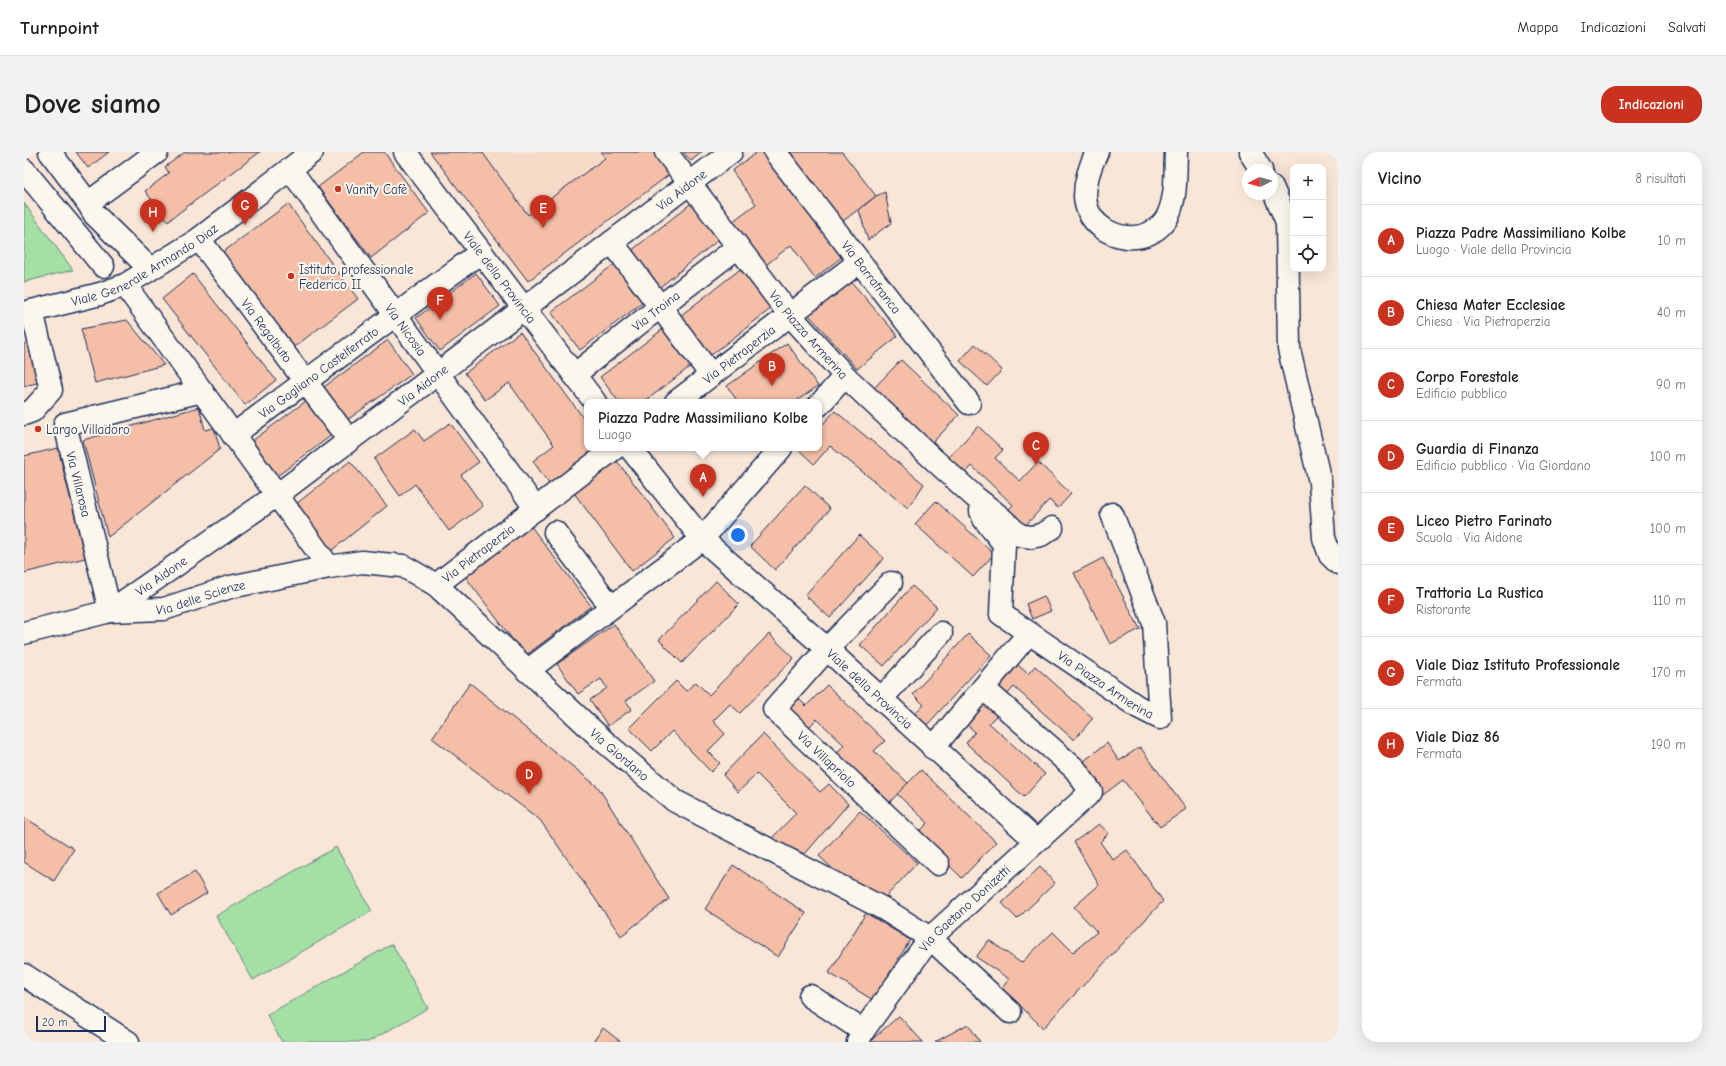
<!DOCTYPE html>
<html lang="it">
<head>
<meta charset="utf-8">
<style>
  :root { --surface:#fff; --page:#f2f2f2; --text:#202124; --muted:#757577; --line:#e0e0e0; --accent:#c8321e }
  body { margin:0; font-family:"Comic Neue",sans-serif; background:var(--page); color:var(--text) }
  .controls { position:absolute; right:12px; top:12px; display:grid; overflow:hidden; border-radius:8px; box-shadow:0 4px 16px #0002 }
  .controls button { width:36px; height:36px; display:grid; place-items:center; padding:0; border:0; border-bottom:1px solid var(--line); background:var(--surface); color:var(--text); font:20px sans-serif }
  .compass { position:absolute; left:1218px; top:12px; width:36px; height:36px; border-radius:50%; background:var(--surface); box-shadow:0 4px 16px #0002; rotate:264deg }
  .scale { position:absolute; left:12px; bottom:10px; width:70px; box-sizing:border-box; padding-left:4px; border:2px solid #1b2f5e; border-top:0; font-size:11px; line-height:14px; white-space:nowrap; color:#1b2f5e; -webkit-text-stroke:3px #fbf7ec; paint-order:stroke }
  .you { position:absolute; left:714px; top:383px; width:14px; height:14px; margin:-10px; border:3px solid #fff; border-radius:50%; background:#1a73e8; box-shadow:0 0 0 6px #1a73e833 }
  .badge { display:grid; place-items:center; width:26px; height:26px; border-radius:50%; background:var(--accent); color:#fff; font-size:13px; font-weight:700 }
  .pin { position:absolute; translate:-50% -33px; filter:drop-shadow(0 1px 2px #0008) }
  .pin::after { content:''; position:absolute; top:21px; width:14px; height:12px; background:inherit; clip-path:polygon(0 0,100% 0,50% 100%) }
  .popup { position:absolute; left:560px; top:247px; width:238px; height:52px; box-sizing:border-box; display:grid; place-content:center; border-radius:8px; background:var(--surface); filter:drop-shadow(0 1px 3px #0005); font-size:13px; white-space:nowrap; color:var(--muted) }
  .popup b { font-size:15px; color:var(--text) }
  .popup::after { content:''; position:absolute; left:50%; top:100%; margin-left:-8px; border:8px solid transparent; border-top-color:var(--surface) }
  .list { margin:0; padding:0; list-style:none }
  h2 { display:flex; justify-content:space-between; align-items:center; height:52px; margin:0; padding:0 16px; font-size:17px }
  h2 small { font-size:13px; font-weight:400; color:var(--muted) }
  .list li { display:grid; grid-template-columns:26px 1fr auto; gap:12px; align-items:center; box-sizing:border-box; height:72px; padding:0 16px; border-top:1px solid var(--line) }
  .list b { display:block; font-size:15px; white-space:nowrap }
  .list p { margin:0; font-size:13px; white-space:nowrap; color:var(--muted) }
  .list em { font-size:13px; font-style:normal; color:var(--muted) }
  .icon { flex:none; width:22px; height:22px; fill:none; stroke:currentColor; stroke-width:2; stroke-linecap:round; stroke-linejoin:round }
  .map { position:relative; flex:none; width:1314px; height:890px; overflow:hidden; border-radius:16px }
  header { display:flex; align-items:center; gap:24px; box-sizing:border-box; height:56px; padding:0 20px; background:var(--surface); border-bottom:1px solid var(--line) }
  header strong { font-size:19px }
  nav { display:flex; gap:22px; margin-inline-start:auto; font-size:14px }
  .intro { display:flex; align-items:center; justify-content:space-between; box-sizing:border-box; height:96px; padding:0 24px }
  h1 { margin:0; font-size:28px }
  .button { padding:10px 18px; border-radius:16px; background:var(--accent); color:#fff; font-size:14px; font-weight:700 }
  main { display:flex; gap:24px; padding:0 24px }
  aside { flex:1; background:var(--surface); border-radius:16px; box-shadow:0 4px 16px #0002 }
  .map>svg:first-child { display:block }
</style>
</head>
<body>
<header>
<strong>Turnpoint</strong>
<nav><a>Mappa</a><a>Indicazioni</a><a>Salvati</a></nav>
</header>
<div class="intro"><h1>Dove siamo</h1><a class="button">Indicazioni</a></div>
<main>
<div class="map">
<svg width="1314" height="890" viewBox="0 0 1314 890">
  <rect width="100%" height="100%" fill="#f9e6d7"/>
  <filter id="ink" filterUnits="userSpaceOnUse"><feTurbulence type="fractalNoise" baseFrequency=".025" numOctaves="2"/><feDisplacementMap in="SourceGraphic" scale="8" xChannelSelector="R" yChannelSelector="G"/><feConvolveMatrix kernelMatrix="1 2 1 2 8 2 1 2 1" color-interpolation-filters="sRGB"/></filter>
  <g filter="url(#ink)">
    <path fill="#f8dac9" d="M406 0H629L646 22 504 129Z"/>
    <g fill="#a4dfa4" stroke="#608781">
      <path d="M0 51 49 118 0 130Z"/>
      <path d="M312 695 348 759 229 828 192 764Z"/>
      <path d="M368 792 404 856 344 890H258L243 863Z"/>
    </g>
    <g fill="#f5bfa7" stroke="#1b2f5e">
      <path d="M52 0H85L64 16Z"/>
      <path d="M161 0H236L144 69 121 39 145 21 141 15Z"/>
      <path d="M340 0H360L405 61 347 106 294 35Z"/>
      <path d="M406 0H458L504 63 581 6 577 0H629L646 22 504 129Z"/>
      <path d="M659 0H678L667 9Z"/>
      <path d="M733 0H741L819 104 791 126 767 93 742 113 709 69 732 52 708 19Z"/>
      <path d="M766 0H818L852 44 819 69Z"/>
      <path d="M861 40 867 71 844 88 835 58 852 44Z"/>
      <path d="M670 49 698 85 636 135 607 99Z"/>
      <path d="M264 52 334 147 270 195 199 100Z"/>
      <path d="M593 110 622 148 556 198 527 160Z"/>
      <path d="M719 115 749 155 686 204 656 164Z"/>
      <path d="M452 121 476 154 416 199 392 166Z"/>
      <path d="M169 122 252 228 221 253 138 147Z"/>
      <path d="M824 126 874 184 833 217 784 162Z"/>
      <path d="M103 168 140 213 71 231 57 177Z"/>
      <path d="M643 174 671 211 620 250H595L576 225Z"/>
      <path d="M496 180 563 271V296H573L525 332 509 309 530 293 485 231 461 248 441 221Z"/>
      <path d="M364 188 388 222 323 268 300 235Z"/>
      <path d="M7 190 17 230 0 234V192Z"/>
      <path d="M763 191 794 234 771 250H714L703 234Z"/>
      <path d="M951 192 978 218 963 234 936 209Z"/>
      <path d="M877 208 935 263 908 291 850 236Z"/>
      <path d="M282 249 308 283 253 324 228 289Z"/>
      <path d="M175 255 181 278 190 276 196 297 84 385 59 288Z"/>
      <path d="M811 259 900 332 884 356 806 294 790 312 775 298 777 296H795V276Z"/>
      <path d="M426 271 455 310 437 323 459 354 425 379 391 332 376 344 350 307 391 277 400 289Z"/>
      <path d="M954 274 979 298 971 306 996 329 1014 310 1047 342 1034 356 1025 348 999 376 982 360 989 353 948 314 941 322 924 306Z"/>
      <path d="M34 296 61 406 0 421V304Z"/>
      <path d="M326 309 363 354 307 399 271 353Z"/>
      <path d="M593 309 651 386 608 419 550 341Z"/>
      <path d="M781 333 806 357 751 418 726 394Z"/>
      <path d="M912 349 970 402 949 425 891 372Z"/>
      <path d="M506 373 567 454 501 504 440 423Z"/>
      <path d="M835 383 860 406 806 466 781 443Z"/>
      <path d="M1079 406 1116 477 1086 492 1050 421Z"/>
      <path d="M692 429 715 452 658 511 635 488Z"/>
      <path d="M888 434 913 455 860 514 836 493Z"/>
      <path d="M1020 444 1027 459 1008 467 1002 452Z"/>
      <path d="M590 472 630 529 602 549 608 557 584 574 566 548 583 536 577 527 554 542 533 512Z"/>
      <path d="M745 482 770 506 716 561 706 552 689 569 701 582 684 599 696 611 687 620 648 579 628 599 605 576 652 529 662 539 672 530 685 543Z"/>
      <path d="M944 482 967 503 903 573 891 562 900 553 889 542Z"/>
      <path d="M993 512 1004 522 1011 514 1069 566 1050 588 990 535 980 546 971 537Z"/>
      <path d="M446 531 574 635 645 747 597 784 516 668 408 586Z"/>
      <path d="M803 533 861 589 850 599 884 631 864 652 812 602 820 593 793 567 782 578 758 555 770 542 782 554Z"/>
      <path d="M960 547 975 561 965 571 1021 622 1000 645 942 591 951 580 940 570Z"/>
      <path d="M739 582 796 640 805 632 824 652 781 702 746 688 772 661 733 622 714 640 699 623Z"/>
      <path d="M1083 591 1095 609 1116 595 1162 657 1136 675 1099 628 1079 643 1056 612Z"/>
      <path d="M897 618 972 690 938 726 893 682 904 671 873 642Z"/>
      <path d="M836 659 893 711 860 747 811 719 795 704Z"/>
      <path d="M0 665 50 697 30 729 0 710Z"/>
      <path d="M1075 672 1085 681 1076 690 1089 708 1103 698 1139 749 1019 876 978 836 985 827 952 805 965 788 997 811 1029 780 1049 800 1073 780 1050 755 1075 733 1050 690Z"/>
      <path d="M709 713 782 761 754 805 681 757Z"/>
      <path d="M1016 715 1031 731 993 767 978 751Z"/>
      <path d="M171 720 183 741 147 763 134 741Z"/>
      <path d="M842 761 886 788 849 848 805 821Z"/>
      <path d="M875 864 899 890H845Z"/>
      <path d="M944 872 956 890H911Z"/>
      <path d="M579 876 597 890H569Z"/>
    </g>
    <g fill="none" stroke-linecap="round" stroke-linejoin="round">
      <g stroke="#1b2f5e" stroke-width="25">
        <g id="minor">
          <path d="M26 0 64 51 71 63 126 117"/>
          <path id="s1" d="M381 0 571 250"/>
          <path id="s2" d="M642 0 766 163 821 224 907 305 951 345 975 364 995 383 1007 385 1017 383 1028 376"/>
          <path id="s3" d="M751 0 945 251"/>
          <path d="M1073 0C1066 14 1061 28 1061 44 1062 75 1097 93 1124 82 1133 78 1142 70 1145 61 1153 42 1151 20 1152 0"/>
          <path d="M1226 0 1237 18"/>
          <path id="s4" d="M266 17 512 357"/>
          <path d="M0 18 79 114"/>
          <path d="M1248 35 1263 70 1265 197 1296 330 1300 386 1306 403 1314 411"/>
          <path d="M64 51 133 0"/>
          <path id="s5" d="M175 87 325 288"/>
          <path d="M588 90 687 223"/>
          <path d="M101 133 305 415"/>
          <path id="s6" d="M0 161 76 142 101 133 175 87 288 0"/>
          <path id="s7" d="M550 223 637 154 714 95"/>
          <path id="s8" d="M652 250 835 110"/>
          <path d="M795 253 821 224"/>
          <path d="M0 262 8 259 27 238 8 159"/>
          <path id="s9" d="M209 283 457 100"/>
          <path id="s10" d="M606 296 678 387 803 497 1012 689"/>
          <path id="s11" d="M957 359 960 367 980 392 977 462 1114 555 1136 566 1130 471 1088 362"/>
          <path d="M531 380 587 455"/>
          <path id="s12" d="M867 431 803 497 750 557 914 712"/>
          <path id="s13" d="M412 433 591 296"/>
          <path id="s14" d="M86 459 253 343 707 0"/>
          <path d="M86 459 41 272 178 239"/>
          <path id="s15" d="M0 481 86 459 140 457 206 435 305 415 338 410 379 414 412 433 582 591 651 649 860 757 906 786 986 860"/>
          <path d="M503 519 678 387 757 296"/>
          <path d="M857 547 917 481"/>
          <path d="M909 596 1005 481"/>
          <path d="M0 823 104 890"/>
          <path d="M786 844 839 879"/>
          <path id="s16" d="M834 890 839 879 906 786 1067 640 1051 617 959 536"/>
        </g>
      </g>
      <use href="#minor" stroke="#fbf7ec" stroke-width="22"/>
    </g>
  </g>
  <g fill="#c8321e" stroke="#fbf7ec" stroke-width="1.5">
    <circle cx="314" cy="37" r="4"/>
    <circle cx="267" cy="124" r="4"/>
    <circle cx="14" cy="277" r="4"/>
  </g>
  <g text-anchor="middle" stroke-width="4" stroke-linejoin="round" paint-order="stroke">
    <g font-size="13" fill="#1b2f5e" stroke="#fbf7ec" text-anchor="start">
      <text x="322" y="42">Vanity Cafè</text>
      <text x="275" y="122">Istituto professionale<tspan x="275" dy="15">Federico II</tspan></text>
      <text x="22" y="282">Largo Villadoro</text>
    </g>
    <g font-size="13" fill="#1b2f5e" stroke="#fbf7ec">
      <text dy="5" stroke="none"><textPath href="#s14" startOffset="710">Via Aidone</textPath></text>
      <text dy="5" stroke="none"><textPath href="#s6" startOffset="131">Viale Generale Armando Diaz</textPath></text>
      <text dy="5" stroke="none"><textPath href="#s1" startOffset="157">Viale della Provincia</textPath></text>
      <text dy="5" stroke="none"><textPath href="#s3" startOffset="158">Via Barrafranca</textPath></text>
      <text dy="5" stroke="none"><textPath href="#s7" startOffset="104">Via Troina</textPath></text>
      <text dy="5" stroke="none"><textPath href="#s4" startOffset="198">Via Nicosia</textPath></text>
      <text dy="5" stroke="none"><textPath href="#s5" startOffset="114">Via Regalbuto</textPath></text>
      <text dy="5" stroke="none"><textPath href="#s2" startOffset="232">Via Piazza Armerina</textPath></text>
      <text dy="5" stroke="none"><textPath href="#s8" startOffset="79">Via Pietraperzia</textPath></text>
      <text dy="5" stroke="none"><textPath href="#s9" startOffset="106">Via Gagliano Castelferrato</textPath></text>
      <text dy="5" stroke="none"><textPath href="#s14" startOffset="386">Via Aidone</textPath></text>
      <text transform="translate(55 332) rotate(76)" y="5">Via Villarosa</text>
      <text dy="5" stroke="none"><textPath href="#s13" startOffset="53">Via Pietraperzia</textPath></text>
      <text dy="5" stroke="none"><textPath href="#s14" startOffset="62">Via Aidone</textPath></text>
      <text dy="5" stroke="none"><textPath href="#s15" startOffset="181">Via delle Scienze</textPath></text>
      <text dy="5" stroke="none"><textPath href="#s11" startOffset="237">Via Piazza Armerina</textPath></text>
      <text dy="5" stroke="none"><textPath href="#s10" startOffset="341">Viale della Provincia</textPath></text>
      <text dy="5" stroke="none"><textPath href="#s15" startOffset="676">Via Giordano</textPath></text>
      <text dy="5" stroke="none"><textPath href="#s12" startOffset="245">Via Villapriolo</textPath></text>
      <text dy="5" stroke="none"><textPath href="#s16" startOffset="172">Via Gaetano Donizetti</textPath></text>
    </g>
  </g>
</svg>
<div class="controls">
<button>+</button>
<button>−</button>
<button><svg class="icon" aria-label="locate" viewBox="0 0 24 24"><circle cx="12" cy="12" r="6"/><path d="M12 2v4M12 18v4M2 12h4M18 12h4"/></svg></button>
</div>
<svg class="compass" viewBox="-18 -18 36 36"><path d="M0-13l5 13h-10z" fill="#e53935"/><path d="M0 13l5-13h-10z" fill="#757577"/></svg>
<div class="scale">20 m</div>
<div class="you"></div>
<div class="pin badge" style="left:679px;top:345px">A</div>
<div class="popup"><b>Piazza Padre Massimiliano Kolbe</b>Luogo</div>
<div class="pin badge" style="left:748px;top:234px">B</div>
<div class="pin badge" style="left:1012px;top:313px">C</div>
<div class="pin badge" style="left:505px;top:642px">D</div>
<div class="pin badge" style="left:519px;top:76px">E</div>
<div class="pin badge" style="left:416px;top:168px">F</div>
<div class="pin badge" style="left:221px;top:73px">G</div>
<div class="pin badge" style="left:129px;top:80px">H</div>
</div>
<aside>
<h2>Vicino<small>8 risultati</small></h2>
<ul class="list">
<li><span class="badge">A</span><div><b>Piazza Padre Massimiliano Kolbe</b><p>Luogo · Viale della Provincia</p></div><em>10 m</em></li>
<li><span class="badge">B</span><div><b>Chiesa Mater Ecclesiae</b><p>Chiesa · Via Pietraperzia</p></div><em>40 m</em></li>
<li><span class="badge">C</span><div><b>Corpo Forestale</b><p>Edificio pubblico</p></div><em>90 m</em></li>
<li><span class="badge">D</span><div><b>Guardia di Finanza</b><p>Edificio pubblico · Via Giordano</p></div><em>100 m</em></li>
<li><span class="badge">E</span><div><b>Liceo Pietro Farinato</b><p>Scuola · Via Aidone</p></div><em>100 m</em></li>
<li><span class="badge">F</span><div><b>Trattoria La Rustica</b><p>Ristorante</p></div><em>110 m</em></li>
<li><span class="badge">G</span><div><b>Viale Diaz Istituto Professionale</b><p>Fermata</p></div><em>170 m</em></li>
<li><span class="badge">H</span><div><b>Viale Diaz 86</b><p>Fermata</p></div><em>190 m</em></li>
</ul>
</aside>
</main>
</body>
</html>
